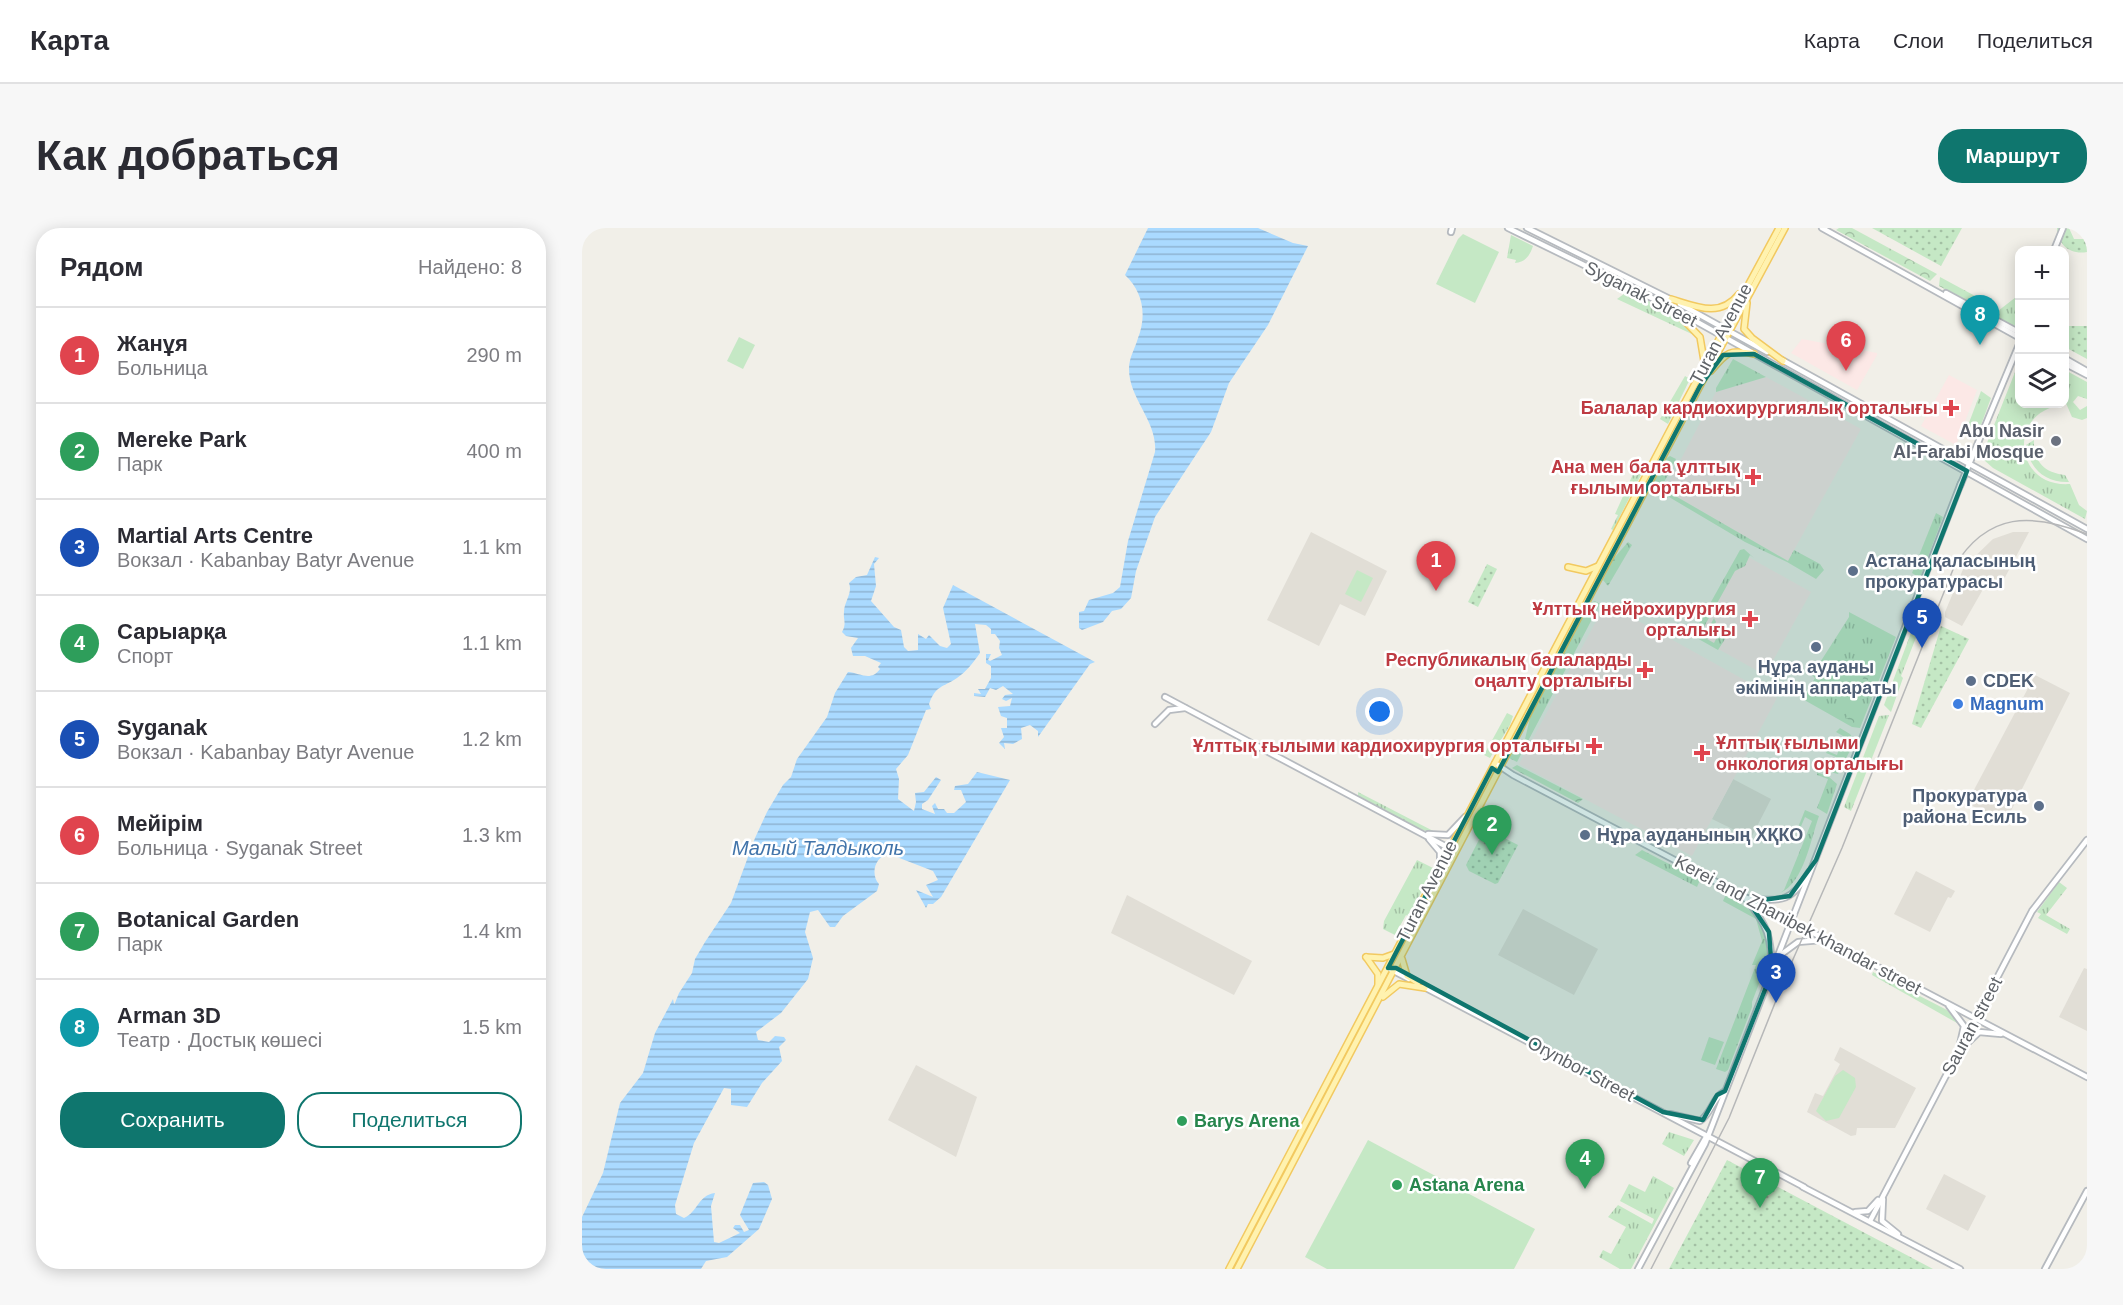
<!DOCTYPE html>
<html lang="ru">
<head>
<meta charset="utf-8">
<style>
  :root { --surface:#fff; --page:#f7f7f7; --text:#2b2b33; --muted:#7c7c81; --line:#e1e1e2; --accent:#0f766e }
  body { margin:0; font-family:Helvetica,sans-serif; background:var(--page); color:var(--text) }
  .controls { position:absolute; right:18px; top:18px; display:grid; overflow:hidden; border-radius:12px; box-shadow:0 3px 15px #0003 }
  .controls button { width:54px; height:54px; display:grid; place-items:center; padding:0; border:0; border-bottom:2px solid var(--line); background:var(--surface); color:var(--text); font:30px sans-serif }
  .you { position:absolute; left:798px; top:484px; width:21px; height:21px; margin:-15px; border:4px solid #fff; border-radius:50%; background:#1a73e8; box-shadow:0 0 0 9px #1a73e833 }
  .badge { display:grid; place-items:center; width:39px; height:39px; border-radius:50%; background:var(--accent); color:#fff; font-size:20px; font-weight:700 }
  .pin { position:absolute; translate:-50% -50px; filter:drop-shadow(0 2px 3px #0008) }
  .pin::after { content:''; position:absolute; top:32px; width:21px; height:18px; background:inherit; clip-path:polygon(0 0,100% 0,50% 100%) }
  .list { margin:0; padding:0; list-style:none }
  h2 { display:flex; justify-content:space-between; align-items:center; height:78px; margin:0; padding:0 24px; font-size:26px }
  h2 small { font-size:20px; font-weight:400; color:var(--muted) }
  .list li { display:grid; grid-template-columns:39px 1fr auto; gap:18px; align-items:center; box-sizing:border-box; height:96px; padding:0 24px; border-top:2px solid var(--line) }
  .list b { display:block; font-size:22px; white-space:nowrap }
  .list p { margin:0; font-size:20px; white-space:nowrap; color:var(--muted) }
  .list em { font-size:20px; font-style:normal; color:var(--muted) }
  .actions { display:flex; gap:12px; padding:18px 24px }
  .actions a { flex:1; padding:14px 0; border:2px solid var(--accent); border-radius:24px; text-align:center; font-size:21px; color:var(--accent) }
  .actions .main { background:var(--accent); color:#fff }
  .icon { flex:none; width:33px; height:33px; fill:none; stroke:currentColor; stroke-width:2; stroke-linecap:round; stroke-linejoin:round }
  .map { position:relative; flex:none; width:1505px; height:1041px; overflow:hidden; border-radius:24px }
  header { display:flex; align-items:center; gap:36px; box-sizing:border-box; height:84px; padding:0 30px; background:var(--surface); border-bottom:2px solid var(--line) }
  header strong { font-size:28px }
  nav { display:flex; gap:33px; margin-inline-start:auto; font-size:21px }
  .intro { display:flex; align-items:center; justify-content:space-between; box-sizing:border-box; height:144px; padding:0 36px }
  h1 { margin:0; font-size:42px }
  .button { padding:15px 27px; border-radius:24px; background:var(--accent); color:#fff; font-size:21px; font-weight:700 }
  main { display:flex; gap:36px; padding:0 36px }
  aside { flex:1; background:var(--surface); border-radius:24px; box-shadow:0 3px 15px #0003 }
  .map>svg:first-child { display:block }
</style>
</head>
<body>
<header>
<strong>Карта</strong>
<nav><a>Карта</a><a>Слои</a><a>Поделиться</a></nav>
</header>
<div class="intro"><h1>Как добраться</h1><a class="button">Маршрут</a></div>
<main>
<aside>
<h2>Рядом<small>Найдено: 8</small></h2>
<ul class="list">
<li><span class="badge" style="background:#e0444e">1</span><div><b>Жанұя</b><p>Больница</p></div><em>290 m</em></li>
<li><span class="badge" style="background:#2e9e5b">2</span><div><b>Mereke Park</b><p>Парк</p></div><em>400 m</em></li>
<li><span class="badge" style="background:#1a4fb4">3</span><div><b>Martial Arts Centre</b><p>Вокзал · Kabanbay Batyr Avenue</p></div><em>1.1 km</em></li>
<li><span class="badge" style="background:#2e9e5b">4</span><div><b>Сарыарқа</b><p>Спорт</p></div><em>1.1 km</em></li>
<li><span class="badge" style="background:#1a4fb4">5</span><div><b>Syganak</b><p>Вокзал · Kabanbay Batyr Avenue</p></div><em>1.2 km</em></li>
<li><span class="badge" style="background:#e0444e">6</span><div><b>Мейірім</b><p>Больница · Syganak Street</p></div><em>1.3 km</em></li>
<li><span class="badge" style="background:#2e9e5b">7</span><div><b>Botanical Garden</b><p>Парк</p></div><em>1.4 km</em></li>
<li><span class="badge" style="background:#0f9aa8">8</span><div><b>Arman 3D</b><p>Театр · Достық көшесі</p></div><em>1.5 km</em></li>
</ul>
<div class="actions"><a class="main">Сохранить</a><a>Поделиться</a></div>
</aside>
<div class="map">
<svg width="1505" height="1041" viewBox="0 0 1505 1041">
  <defs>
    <pattern id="grass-tufts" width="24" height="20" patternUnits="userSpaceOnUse" patternTransform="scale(1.5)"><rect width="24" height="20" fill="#c5e8c5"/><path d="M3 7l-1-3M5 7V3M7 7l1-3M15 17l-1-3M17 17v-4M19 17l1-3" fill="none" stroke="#a3c0a4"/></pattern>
    <pattern id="forest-crowns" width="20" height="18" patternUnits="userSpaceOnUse" patternTransform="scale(1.5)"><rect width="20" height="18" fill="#c5e8c5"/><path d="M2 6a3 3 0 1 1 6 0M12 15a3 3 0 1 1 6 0" fill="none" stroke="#a3c0a4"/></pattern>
    <pattern id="park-dots" width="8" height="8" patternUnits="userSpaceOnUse" patternTransform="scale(1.5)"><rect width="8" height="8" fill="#c5e8c5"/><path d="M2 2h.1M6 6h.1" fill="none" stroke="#a3c0a4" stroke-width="1.8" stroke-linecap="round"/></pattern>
    <pattern id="water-rules" width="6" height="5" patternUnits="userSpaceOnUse" patternTransform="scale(1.5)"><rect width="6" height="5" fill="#aadaff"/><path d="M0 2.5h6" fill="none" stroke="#8eb4d2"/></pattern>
  </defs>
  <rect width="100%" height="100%" fill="#f1efe8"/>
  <g fill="#e1ded6">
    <path d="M729 304 805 343 783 388 758 376 737 418 685 392Z"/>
    <path d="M1431 304H1447L1420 355 1408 349 1380 398 1363 389V384L1382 339 1411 311Z"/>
    <path d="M1453 447 1488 465 1423 595 1385 575Z"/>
    <path d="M1151 551 1189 571 1169 610 1130 591Z"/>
    <path d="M1334 643 1373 663 1369 670 1366 669 1348 704 1312 686Z"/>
    <path d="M545 667 670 733 652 767 529 705Z"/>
    <path d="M941 681 1016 721 992 767 916 727Z"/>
    <path d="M1502 740 1505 741V803L1477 789Z"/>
    <path d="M1258 819 1334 860 1313 900H1275L1274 907 1269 908 1225 884 1233 865 1241 868 1258 836 1252 832Z"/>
    <path d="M334 837 395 869 374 929 306 892Z"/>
    <path d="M1362 946 1404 968 1386 1003 1344 981Z"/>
  </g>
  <g fill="#fce8e6">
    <path d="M1220 111 1295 125V127L1275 162 1209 125Z"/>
    <path d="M1367 147 1395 162 1374 217 1339 198Z"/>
    <path d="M1184 149 1279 201 1206 333 1083 262 1134 164Z"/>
    <path d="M1159 325 1229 364 1183 447 1113 408Z"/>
    <path d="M1024 375 1195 470 1110 628 937 536Z"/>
  </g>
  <g fill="url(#grass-tufts)">
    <path d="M929 7 951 18C948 27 944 34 933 35L934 32 925 30Z"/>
    <path d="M1046 63 1090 85 1114 108 1035 71Z"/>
    <path d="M1434 69H1437L1436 99 1417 92 1416 83Z"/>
    <path d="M1151 131 1184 149 1134 164V160Z"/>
    <path d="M1437 134 1438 176 1479 177C1424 186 1433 260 1488 256L1497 277 1505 283 1503 291 1411 240 1402 232 1401 225Z"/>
    <path d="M1483 142 1505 154V171L1496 168 1491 174 1498 182 1505 178V190L1500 192 1490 189 1483 173Z"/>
    <path d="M1103 148 1108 151 1086 196 1078 191Z"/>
    <path d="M1399 163 1409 170 1396 205 1385 200Z"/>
    <path d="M1452 212C1451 233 1462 245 1483 247L1487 254C1463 255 1447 240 1444 217Z"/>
    <path d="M1088 228 1094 231 1076 266 1071 263C1068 253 1079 232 1088 228Z"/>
    <path d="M1057 233 1063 239 1031 302 1029 301 1036 287 1033 286Z"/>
    <path d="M1083 262 1206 333 1212 322 1238 336 1242 342 1234 351 1205 334 1163 314 1087 269 1084 270 1080 267Z"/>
    <path d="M1354 285 1361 289 1338 350 1330 345Z"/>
    <path d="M1162 321 1172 330 1168 327 1163 338 1153 343 1118 406 1122 408 1132 390 1134 394 1125 411 1132 415 1141 397 1145 408 1136 422 1113 409 1111 406 1158 322Z"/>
    <path d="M1013 373 1018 376 935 534 927 530 931 521 943 511 948 490 1008 375Z"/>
    <path d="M1267 384 1314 409 1278 500 1270 499 1217 469 1220 464 1224 466 1233 450 1230 447 1267 389Z"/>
    <path d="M1336 386 1342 389 1319 448 1321 450 1309 484 1302 477Z"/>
    <path d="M925 485 931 488 928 497 908 530 902 527Z"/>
    <path d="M1307 487 1269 583 1262 579 1297 488Z"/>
    <path d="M1258 500 1268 506 1273 513 1256 546 1239 542V539L1249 543 1254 529 1244 525 1245 523 1255 527 1261 508 1254 504Z"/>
    <path d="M1235 544 1247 549 1255 556 1245 586 1235 580 1246 551 1235 547Z"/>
    <path d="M776 564 857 606 836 601 776 568Z"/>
    <path d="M1223 582 1237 588C1229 610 1222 655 1198 665L1202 662 1230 593 1223 589 1217 603 1215 602Z"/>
    <path d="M1060 622 1118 652 1115 659 1053 627Z"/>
    <path d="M835 632 851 640 827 689 824 687 813 707 801 701 802 693Z"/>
    <path d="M1477 654 1485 660 1464 687 1488 701 1485 706 1456 690 1459 686 1455 684Z"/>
    <path d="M1144 666 1175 687 1188 724 1182 751 1178 753 1170 774V779L1146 842 1143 844 1134 841 1174 737H1170L1180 713 1174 691 1141 673Z"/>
    <path d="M1291 744 1365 782 1376 792 1375 795 1290 747Z"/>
    <path d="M1087 904 1112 912 1102 928 1080 916Z"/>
    <path d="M1071 948 1092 960 1049 1041H1038L1017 1029 1021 1022 1029 1026 1044 999 1026 989 1036 977 1070 996 1072 991 1038 973 1047 956 1063 964Z"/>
  </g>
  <g fill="url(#forest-crowns)">
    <path d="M1257 0H1270L1355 46 1348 53 1254 2Z"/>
    <path d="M1358 49 1408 76 1410 86 1357 58Z"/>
    <path d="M1046 314 1050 317 1026 358 1021 352 1032 330Z"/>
    <path d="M1291 427 1295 432 1287 448 1272 495 1264 490Z"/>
    <path d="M935 537 1001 571 996 575 930 540Z"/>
  </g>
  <g fill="url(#park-dots)">
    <path d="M1290 0H1380L1359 38Z"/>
    <path d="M1475 0H1487L1492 11H1505V24C1488 27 1476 17 1475 0Z"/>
    <path d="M1482 98H1505V131L1483 119Z"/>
    <path d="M905 336 915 341 896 379 886 374Z"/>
    <path d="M1359 398 1387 411 1339 500 1330 496Z"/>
    <path d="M903 600 936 617 916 655 913 656 887 643 884 637Z"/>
    <path d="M1145 932 1351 1041H1087Z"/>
  </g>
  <g fill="#c5e8c5">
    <path d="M881 6 917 24 893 75 854 56 876 11Z"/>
    <path d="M157 109 173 117 161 141 145 133Z"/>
    <path d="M775 342 791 350 779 374 763 366Z"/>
    <path d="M1127 809 1142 814 1133 837 1119 832Z"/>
    <path d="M1261 842 1273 850 1274 859 1257 890 1244 893 1234 883 1253 848Z"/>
    <path d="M786 912 953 1001 932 1041H745L723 1029Z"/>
  </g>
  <g fill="url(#water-rules)">
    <path d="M566 0H676L711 15 726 18 686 97 647 155 629 204 573 289 554 343 549 370 539 381 530 383 521 394 500 402 497 400V384L502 383 507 372 531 365 538 359 546 313 573 224C576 194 547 171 547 141 547 129 553 121 556 110 565 87 561 64 543 47Z"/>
    <path d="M293 329 297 330 292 336 294 358 289 373 312 399 319 402 322 419 326 423 336 422V406L344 411 347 407 358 418 365 420 369 416 361 380 371 357 513 434 508 436 456 509V503L448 497 439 500 440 511 431 516 422 515 423 521 417 515 422 509 419 500H425V490L419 488 416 479 428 478 430 470 424 473 420 471 423 467 431 466 421 458 414 462 408 460 403 469 392 468V465L399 466 396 461H403L409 450V438L404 435V426H409L406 432 408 433 420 427 417 420 418 413 413 406H409V401L404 397 393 396 398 425C391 435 384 444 375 450 360 460 354 457 347 476L349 481 344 482 326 527 314 541 317 551 316 571 332 583 334 574 333 565 342 564 354 549 359 552 346 572 340 576V581L353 586 350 578 353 575 356 581H362L365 585H372L384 574 379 562H372L373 558 386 556 395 544 428 552 359 669 351 676H346L344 680 334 662 351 669 344 657 356 652 351 643 307 626C293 628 288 646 297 656L295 663 261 688 253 699H248L236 682 228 684 223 704 231 730 226 751 199 785 174 804 176 812 187 814 193 808 202 809 204 812 197 819 200 833 180 855 165 879 149 877V861L142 860 112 915 93 977 94 986 102 990C116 984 116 967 133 965L129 978 132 1014 137 1015 158 1005 151 1000 153 997H158L162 1004 167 1002 158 987 171 955 182 954 186 957 190 971 177 1001 145 1029 124 1033 119 1041H0V989L21 945 38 875 61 845 73 805 91 771 92 776 93 775 97 765 110 745 113 731 123 714 149 675 173 610 185 584 201 557 209 549 215 531 245 489 253 465 266 444C278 445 289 454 298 441L296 439 299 435 283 428H271L269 420 276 410 264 408 260 404C265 395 261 392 262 384 262 374 271 365 267 355L274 349 285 347Z"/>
  </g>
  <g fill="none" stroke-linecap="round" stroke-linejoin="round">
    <g stroke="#b6babf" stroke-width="8">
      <g id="secondary">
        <path d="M926 0 1090 80 1505 311"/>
        <path d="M945 0 1090 72"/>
        <path d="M1240 0 1438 110"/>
        <path d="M869 4 870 0"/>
        <path d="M1472 22 1481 0"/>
        <path d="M1364 65 1438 105"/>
        <path d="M1098 76 1185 124"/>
        <path d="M1482 130 1505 143"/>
        <path d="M1200 132 1505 301"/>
        <path d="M1482 135 1505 147"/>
        <path d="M1378 258 1438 114"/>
        <path d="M583 469 865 619"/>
        <path d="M573 496 587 482 603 480"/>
        <path d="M913 535 931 547 1505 849"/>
        <path d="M846 606 866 607 883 589"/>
        <path d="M847 611 858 624V637"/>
        <path d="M1168 670C1200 675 1211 672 1227 644"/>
        <path d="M1164 671C1186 698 1189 708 1190 742"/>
        <path d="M1197 728 1216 714 1240 712"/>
        <path d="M806 740 827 751"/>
        <path d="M842 759 1222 959"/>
        <path d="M1367 778 1382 798 1378 816"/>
        <path d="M1380 820 1397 804 1419 806"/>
        <path d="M1088 886 1118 893C1130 885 1130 870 1143 863"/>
        <path d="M1109 935 1124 909"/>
        <path d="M1221 959 1378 1041"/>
        <path d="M1301 971 1300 993 1316 1006"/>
        <path d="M1273 984 1286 983 1296 972"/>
        <path d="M1288 993 1450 683 1505 612"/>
        <path d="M1056 1041 1123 916 1379 255"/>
        <path d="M1463 1041 1505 963"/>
      </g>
    </g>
    <g stroke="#f2c960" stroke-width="8">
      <g id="primary">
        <path d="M1089 71C1115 79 1138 90 1157 66"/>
        <path d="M1165 75 1162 101 1170 110 1201 133"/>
        <path d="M1090 80 1118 109 1122 133"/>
        <path d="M1129 143C1145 124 1147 121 1172 126"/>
        <path d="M986 339 1004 343 1016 338"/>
        <path d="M784 729 796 746V756"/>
        <path d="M784 729 801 730 812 726"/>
        <path d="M820 731 825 748 836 755"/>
        <path d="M801 769 817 756 843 760"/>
        <path d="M647 1041 1089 200 1197 0"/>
        <path d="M655 1041 1118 158 1203 0"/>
      </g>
    </g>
    <use href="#secondary" stroke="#fff" stroke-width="4.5"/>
    <use href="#primary" stroke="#fff2af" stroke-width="5"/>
    <path stroke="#b6b7b8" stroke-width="1.5" d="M1069 1041 1147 890 1205 745 1260 620 1372 339C1406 283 1450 285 1505 306"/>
  </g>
  <path fill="#0f766e" fill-opacity="0.2" stroke="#0f766e" stroke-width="4.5" stroke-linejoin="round" d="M1172 126 1385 243 1234 632 1208 668 1167 674 1187 704 1190 744 1143 863 1135 867 1121 892 1081 884 814 740H806L910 540 916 544 1118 158 1141 127Z"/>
  <g fill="#e0444e" stroke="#fff" stroke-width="2">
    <path d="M1366 171h6v6h6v6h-6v6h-6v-6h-6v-6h6z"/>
    <path d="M1168 240h6v6h6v6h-6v6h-6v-6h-6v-6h6z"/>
    <path d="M1165 382h6v6h6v6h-6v6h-6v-6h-6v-6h6z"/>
    <path d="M1060 433h6v6h6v6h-6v6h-6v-6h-6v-6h6z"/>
    <path d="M1009 509h6v6h6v6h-6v6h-6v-6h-6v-6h6z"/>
    <path d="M1117 516h6v6h6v6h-6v6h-6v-6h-6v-6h6z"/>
  </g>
  <circle fill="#6b7280" stroke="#fff" stroke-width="2" cx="1474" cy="213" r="6"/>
  <g fill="#5c6f8a" stroke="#fff" stroke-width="2">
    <circle cx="1271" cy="343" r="6"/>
    <circle cx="1234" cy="419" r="6"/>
    <circle cx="1389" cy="453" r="6"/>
    <circle cx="1457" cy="578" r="6"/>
    <circle cx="1003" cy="607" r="6"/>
  </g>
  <circle fill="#3f7fe0" stroke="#fff" stroke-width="2" cx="1376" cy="476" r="6"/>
  <g fill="#2e9e5b" stroke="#fff" stroke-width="2">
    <circle cx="600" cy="893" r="6"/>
    <circle cx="815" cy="957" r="6"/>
  </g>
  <g text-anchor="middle" stroke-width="5" stroke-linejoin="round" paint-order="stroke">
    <g font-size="18" fill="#5f6368" stroke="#fff">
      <text transform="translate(1059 66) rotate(27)" y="6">Syganak Street</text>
      <text transform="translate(1139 106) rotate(-62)" y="6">Turan Avenue</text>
      <text transform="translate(845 663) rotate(-63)" y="6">Turan Avenue</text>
      <text transform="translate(1216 697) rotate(28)" y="6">Kerei and Zhanibek khandar street</text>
      <text transform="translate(1390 798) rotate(-62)" y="6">Sauran street</text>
      <text transform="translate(999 841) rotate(28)" y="6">Orynbor Street</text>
    </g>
    <g font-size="18" font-weight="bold" fill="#be3a42" stroke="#fff" text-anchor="end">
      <text x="1356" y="186">Балалар кардиохирургиялық орталығы</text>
      <text x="1158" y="245">Ана мен бала ұлттық<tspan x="1158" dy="21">ғылыми орталығы</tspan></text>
      <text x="1154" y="387">Ұлттық нейрохирургия<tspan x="1154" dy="21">орталығы</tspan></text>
      <text x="1050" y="438">Республикалық балаларды<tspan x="1050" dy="21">оңалту орталығы</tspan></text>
      <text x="1134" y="521" text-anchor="start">Ұлттық ғылыми<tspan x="1134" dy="21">онкология орталығы</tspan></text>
      <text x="998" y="524">Ұлттық ғылыми кардиохирургия орталығы</text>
    </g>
    <g font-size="18" font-weight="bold" fill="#5b616d" stroke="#fff" text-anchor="end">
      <text x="1462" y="209">Abu Nasir<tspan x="1462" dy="21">Al-Farabi Mosque</tspan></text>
    </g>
    <g font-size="18" font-weight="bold" fill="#4e5e75" stroke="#fff" text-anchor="start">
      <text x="1283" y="339">Астана қаласының<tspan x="1283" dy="21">прокуратурасы</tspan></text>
      <text x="1234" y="445" text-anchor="middle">Нұра ауданы<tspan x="1234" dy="21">әкімінің аппараты</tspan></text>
      <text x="1401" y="459">CDEK</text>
      <text x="1445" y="574" text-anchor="end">Прокуратура<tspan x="1445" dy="21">района Есиль</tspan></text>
      <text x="1015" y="613">Нұра ауданының ХҚКО</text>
    </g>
    <g font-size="18" font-weight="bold" fill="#366cbe" stroke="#fff" text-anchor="start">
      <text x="1388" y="482">Magnum</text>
    </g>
    <g font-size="18" font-weight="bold" fill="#27864d" stroke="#fff" text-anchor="start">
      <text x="612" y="899">Barys Arena</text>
      <text x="827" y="963">Astana Arena</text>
    </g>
    <g font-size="20" font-style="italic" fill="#4174aa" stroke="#fff">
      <text x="236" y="627">Малый Талдыколь</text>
    </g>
  </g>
</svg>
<div class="controls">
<button>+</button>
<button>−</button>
<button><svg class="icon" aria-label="layers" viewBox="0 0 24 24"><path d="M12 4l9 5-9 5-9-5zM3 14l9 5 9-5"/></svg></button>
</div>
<div class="you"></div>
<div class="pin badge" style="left:854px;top:363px;background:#e0444e">1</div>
<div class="pin badge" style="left:910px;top:627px;background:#2e9e5b">2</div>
<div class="pin badge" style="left:1194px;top:775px;background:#1a4fb4">3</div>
<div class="pin badge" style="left:1003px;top:961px;background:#2e9e5b">4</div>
<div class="pin badge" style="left:1340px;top:420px;background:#1a4fb4">5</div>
<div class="pin badge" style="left:1264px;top:143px;background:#e0444e">6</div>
<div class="pin badge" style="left:1178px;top:980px;background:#2e9e5b">7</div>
<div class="pin badge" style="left:1398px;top:117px;background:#0f9aa8">8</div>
</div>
</main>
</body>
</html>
